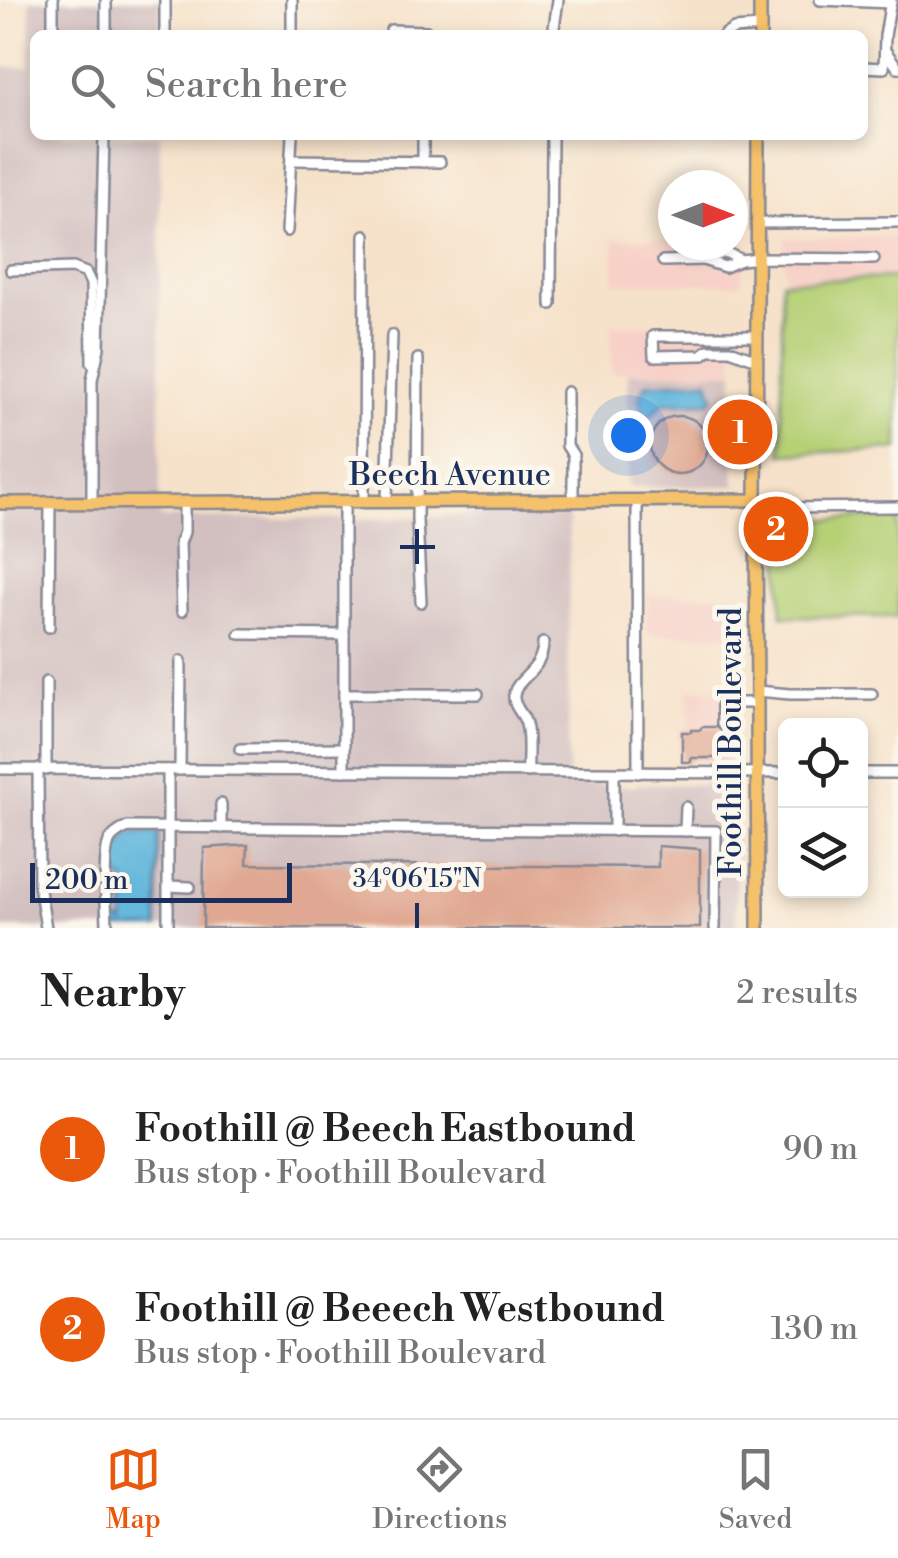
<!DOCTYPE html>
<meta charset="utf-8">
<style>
:root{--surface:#fff;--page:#f6f6f6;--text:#222;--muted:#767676;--line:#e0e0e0;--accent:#ea580c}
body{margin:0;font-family:"Libre Bodoni",serif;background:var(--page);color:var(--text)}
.controls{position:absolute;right:30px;bottom:30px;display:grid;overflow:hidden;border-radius:15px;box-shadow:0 5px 15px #0003}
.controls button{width:90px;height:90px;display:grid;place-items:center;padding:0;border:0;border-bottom:2px solid var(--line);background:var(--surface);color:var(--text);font:50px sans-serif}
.compass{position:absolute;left:658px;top:170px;width:90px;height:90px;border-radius:50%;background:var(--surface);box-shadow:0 5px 15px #0003;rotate:90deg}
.scale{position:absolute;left:30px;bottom:25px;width:262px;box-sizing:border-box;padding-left:10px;border:5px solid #1b2f5e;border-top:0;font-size:28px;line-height:35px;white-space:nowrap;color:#1b2f5e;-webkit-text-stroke:8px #fbf7ec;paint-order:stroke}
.you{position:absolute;left:628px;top:435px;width:35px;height:35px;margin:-25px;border:8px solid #fff;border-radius:50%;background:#1a73e8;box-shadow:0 0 0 15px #1a73e833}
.badge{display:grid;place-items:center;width:65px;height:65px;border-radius:50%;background:var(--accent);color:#fff;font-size:32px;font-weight:700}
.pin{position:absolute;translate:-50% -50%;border:5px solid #fff;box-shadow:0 2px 10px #0006}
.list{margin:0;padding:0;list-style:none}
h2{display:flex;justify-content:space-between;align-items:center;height:130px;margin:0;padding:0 40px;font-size:42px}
h2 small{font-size:32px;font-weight:400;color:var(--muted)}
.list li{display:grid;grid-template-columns:65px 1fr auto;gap:30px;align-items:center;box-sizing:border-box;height:180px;padding:0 40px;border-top:2px solid var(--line)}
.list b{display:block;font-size:38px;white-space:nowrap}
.list p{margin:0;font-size:32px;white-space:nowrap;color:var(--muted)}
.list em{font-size:32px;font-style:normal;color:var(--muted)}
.icon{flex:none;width:55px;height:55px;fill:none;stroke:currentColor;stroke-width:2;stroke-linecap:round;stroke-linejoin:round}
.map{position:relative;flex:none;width:898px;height:928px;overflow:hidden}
.search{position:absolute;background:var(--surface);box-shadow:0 5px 15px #0003;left:30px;right:30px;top:30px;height:110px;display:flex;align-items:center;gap:25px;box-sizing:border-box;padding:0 35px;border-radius:15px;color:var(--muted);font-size:38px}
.sheet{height:490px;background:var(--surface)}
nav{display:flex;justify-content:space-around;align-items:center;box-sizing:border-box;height:140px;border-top:2px solid var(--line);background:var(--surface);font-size:28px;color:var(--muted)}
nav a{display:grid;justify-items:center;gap:5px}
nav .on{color:var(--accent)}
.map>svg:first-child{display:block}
.built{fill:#f7d1c8}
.industrial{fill:#d2bfc0}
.green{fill:#b6d076;stroke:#68806a;stroke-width:2.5}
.water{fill:#5eb5db;stroke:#3c729c;stroke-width:2.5}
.building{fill:#e0a892}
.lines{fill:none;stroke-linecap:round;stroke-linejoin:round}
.minor-casing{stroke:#888894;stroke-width:14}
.major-casing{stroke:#888894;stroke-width:16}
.minor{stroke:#fff;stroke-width:9}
.major{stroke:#f5c16b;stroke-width:11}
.ticks{fill:none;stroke:#1b2f5e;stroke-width:4}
.labels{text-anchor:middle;stroke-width:10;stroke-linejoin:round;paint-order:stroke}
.street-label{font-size:32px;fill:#1b2f5e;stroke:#fbf7ec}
.ticks-label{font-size:25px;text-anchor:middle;fill:#1b2f5e;stroke:#fbf7ec;stroke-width:10;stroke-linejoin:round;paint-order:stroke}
</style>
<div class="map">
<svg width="898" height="928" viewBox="0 0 898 928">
<rect width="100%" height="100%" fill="#fbf7ec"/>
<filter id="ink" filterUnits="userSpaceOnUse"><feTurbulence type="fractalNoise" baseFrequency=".01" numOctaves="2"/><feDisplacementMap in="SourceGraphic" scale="20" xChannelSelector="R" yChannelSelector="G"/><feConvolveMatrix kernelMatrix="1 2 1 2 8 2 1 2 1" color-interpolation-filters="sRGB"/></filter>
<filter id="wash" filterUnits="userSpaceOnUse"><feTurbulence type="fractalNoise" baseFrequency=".0048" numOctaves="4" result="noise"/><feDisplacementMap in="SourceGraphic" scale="40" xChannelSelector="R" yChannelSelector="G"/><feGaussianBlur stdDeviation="2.25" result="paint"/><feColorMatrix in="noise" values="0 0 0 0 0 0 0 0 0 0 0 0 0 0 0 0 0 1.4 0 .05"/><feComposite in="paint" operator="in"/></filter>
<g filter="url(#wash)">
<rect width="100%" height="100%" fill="#f6e2ca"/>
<g class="built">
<path d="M 614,135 L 741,135 L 741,147 L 614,148 Z"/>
<path d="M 898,237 L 898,278 L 784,280 L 785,238 Z"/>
<path d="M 614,239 L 673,239 L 673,245 L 733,245 L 733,240 L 743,240 L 742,284 L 614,283 Z"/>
<path d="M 734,324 L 734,372 L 612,373 L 611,325 Z"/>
<path d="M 648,595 L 738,595 L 737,635 L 647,634 Z"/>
<path d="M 689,689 L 734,689 L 734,751 L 727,760 L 722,762 L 679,763 L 680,729 L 689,728 Z"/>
</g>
<g class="industrial">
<path d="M 30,0 L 160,0 L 160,35 L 35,35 L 35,135 L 160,135 L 160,518 L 383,519 L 569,511 L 568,783 L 633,787 L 641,784 L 719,785 L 736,803 L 736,928 L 0,928 L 0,67 L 30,67 Z"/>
<path d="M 734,372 L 735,486 L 628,487 L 628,373 Z"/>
</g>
<g class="green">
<path d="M 898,278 L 898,449 L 782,454 L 782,281 Z"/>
<path d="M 898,516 L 898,617 L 782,616 L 779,522 Z"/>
</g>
<g class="water">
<path d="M 708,380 L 714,396 L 710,402 L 663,403 L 646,420 L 639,398 L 646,384 Z"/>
<path d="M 129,833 L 159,833 L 158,928 L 113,928 L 113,920 L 124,923 L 124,879 L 114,878 L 115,851 Z"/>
</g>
<g id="blocks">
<g class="building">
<circle cx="679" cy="445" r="29"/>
<path d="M 702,727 L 721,727 L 722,758 L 691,758 L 691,762 L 682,762 L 682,732 L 691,732 L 691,730 L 700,730 Z"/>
<path d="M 248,845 L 247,864 L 658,867 L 658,846 L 700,849 L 700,928 L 203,928 L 204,848 Z"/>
</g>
</g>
</g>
<g filter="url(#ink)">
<use href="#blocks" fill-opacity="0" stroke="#888894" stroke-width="2.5"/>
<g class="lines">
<g class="minor-casing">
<g id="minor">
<path d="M 820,0 L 891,3"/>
<path d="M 53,35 L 53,0"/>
<path d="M 106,35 L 106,0"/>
<path d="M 165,35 L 165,0"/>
<path d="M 292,35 L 292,0"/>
<path d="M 391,35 L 391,30 L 426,31 L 426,35"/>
<path d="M 553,35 L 558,0"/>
<path d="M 724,35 L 734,29 L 760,27"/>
<path d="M 886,52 L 898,68"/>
<path d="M 863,67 L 884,68 L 885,36 L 891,0"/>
<path d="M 423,135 L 423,162"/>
<path d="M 292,160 L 440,162"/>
<path d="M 758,223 L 898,222"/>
<path d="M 287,231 L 292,135"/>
<path d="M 703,260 L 725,267 L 741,260 L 758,258 L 874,259"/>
<path d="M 663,261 L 703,260 L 725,252 L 741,260"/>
<path d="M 11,270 L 73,268 L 86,273 L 91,284 L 92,363"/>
<path d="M 551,304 L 552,135"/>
<path d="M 418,359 L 417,520 L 421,602"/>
<path d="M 757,360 L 730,350 L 708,350 L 702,355 L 654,356 L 653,336 L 757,336"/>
<path d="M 567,392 L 567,446 L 573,455 L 573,501"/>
<path d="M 756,500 L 780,508 L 898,507"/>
<path d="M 387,501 L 392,335"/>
<path d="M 637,501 L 638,773"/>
<path d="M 92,502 L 92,380 L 99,348 L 104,135"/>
<path d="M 344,502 L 344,771"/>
<path d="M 364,502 L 365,235"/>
<path d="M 182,611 L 180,543 L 184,532 L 184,502"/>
<path d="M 49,627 L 50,502"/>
<path d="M 240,634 L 344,635"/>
<path d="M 757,691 L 790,694 L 872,694"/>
<path d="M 344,694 L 478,694"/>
<path d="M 722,724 L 722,703 L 757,703"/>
<path d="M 240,749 L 344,748"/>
<path d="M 0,769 L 786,773"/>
<path d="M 38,769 L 39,884 L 46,928"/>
<path d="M 46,770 L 46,682"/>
<path d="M 168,770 L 168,928"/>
<path d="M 180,770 L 181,661"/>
<path d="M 528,772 C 527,757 530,739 526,724 C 524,714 513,707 514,696 C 514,679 543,672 543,643"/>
<path d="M 614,773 L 614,831"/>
<path d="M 860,773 L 898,773"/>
<path d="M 221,828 L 221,804"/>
<path d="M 685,831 L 686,807"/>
<path d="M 168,886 L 190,887"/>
<path d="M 107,928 C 107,908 102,859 109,842 C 112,835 121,830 128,827 L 716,831 L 715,928"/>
</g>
</g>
<g class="major-casing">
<g id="major">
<path d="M 760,35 L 760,0"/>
<path d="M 0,503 L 756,500"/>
<path d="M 758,928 L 756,500 L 758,135"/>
</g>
</g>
<use href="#minor" class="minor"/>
<use href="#major" class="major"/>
</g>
</g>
<path class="ticks" d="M 417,529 L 417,564M 400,547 L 435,547M 417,903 L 417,928"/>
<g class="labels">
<g class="street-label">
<text x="450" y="485">Beech Avenue</text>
<text transform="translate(730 742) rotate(-90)" y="11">Foothill Boulevard</text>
</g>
</g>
<g class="ticks-label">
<text x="417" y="887">34°06'15"N</text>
</g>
</svg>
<div class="controls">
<button><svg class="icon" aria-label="locate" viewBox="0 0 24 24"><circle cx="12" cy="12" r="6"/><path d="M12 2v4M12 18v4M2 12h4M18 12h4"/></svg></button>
<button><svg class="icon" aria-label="layers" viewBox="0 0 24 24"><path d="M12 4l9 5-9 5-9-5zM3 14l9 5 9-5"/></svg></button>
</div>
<svg class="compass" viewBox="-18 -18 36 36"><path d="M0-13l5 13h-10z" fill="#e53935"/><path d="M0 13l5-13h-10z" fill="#767676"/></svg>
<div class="scale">200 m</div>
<div class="you"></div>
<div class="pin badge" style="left:740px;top:432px">1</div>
<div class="pin badge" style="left:776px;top:529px">2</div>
<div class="search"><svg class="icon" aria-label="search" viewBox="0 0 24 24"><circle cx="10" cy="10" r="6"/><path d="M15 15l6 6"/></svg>Search here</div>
</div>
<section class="sheet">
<h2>Nearby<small>2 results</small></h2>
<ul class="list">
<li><span class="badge">1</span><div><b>Foothill @ Beech Eastbound</b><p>Bus stop · Foothill Boulevard</p></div><em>90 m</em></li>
<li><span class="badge">2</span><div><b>Foothill @ Beeech Westbound</b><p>Bus stop · Foothill Boulevard</p></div><em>130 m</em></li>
</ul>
</section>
<nav>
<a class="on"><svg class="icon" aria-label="map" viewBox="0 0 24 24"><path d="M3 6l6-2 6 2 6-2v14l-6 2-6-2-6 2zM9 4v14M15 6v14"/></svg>Map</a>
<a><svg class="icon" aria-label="directions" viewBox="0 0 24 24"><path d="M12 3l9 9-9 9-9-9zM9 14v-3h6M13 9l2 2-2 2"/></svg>Directions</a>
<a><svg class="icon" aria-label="saved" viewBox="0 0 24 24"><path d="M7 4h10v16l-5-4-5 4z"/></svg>Saved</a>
</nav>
